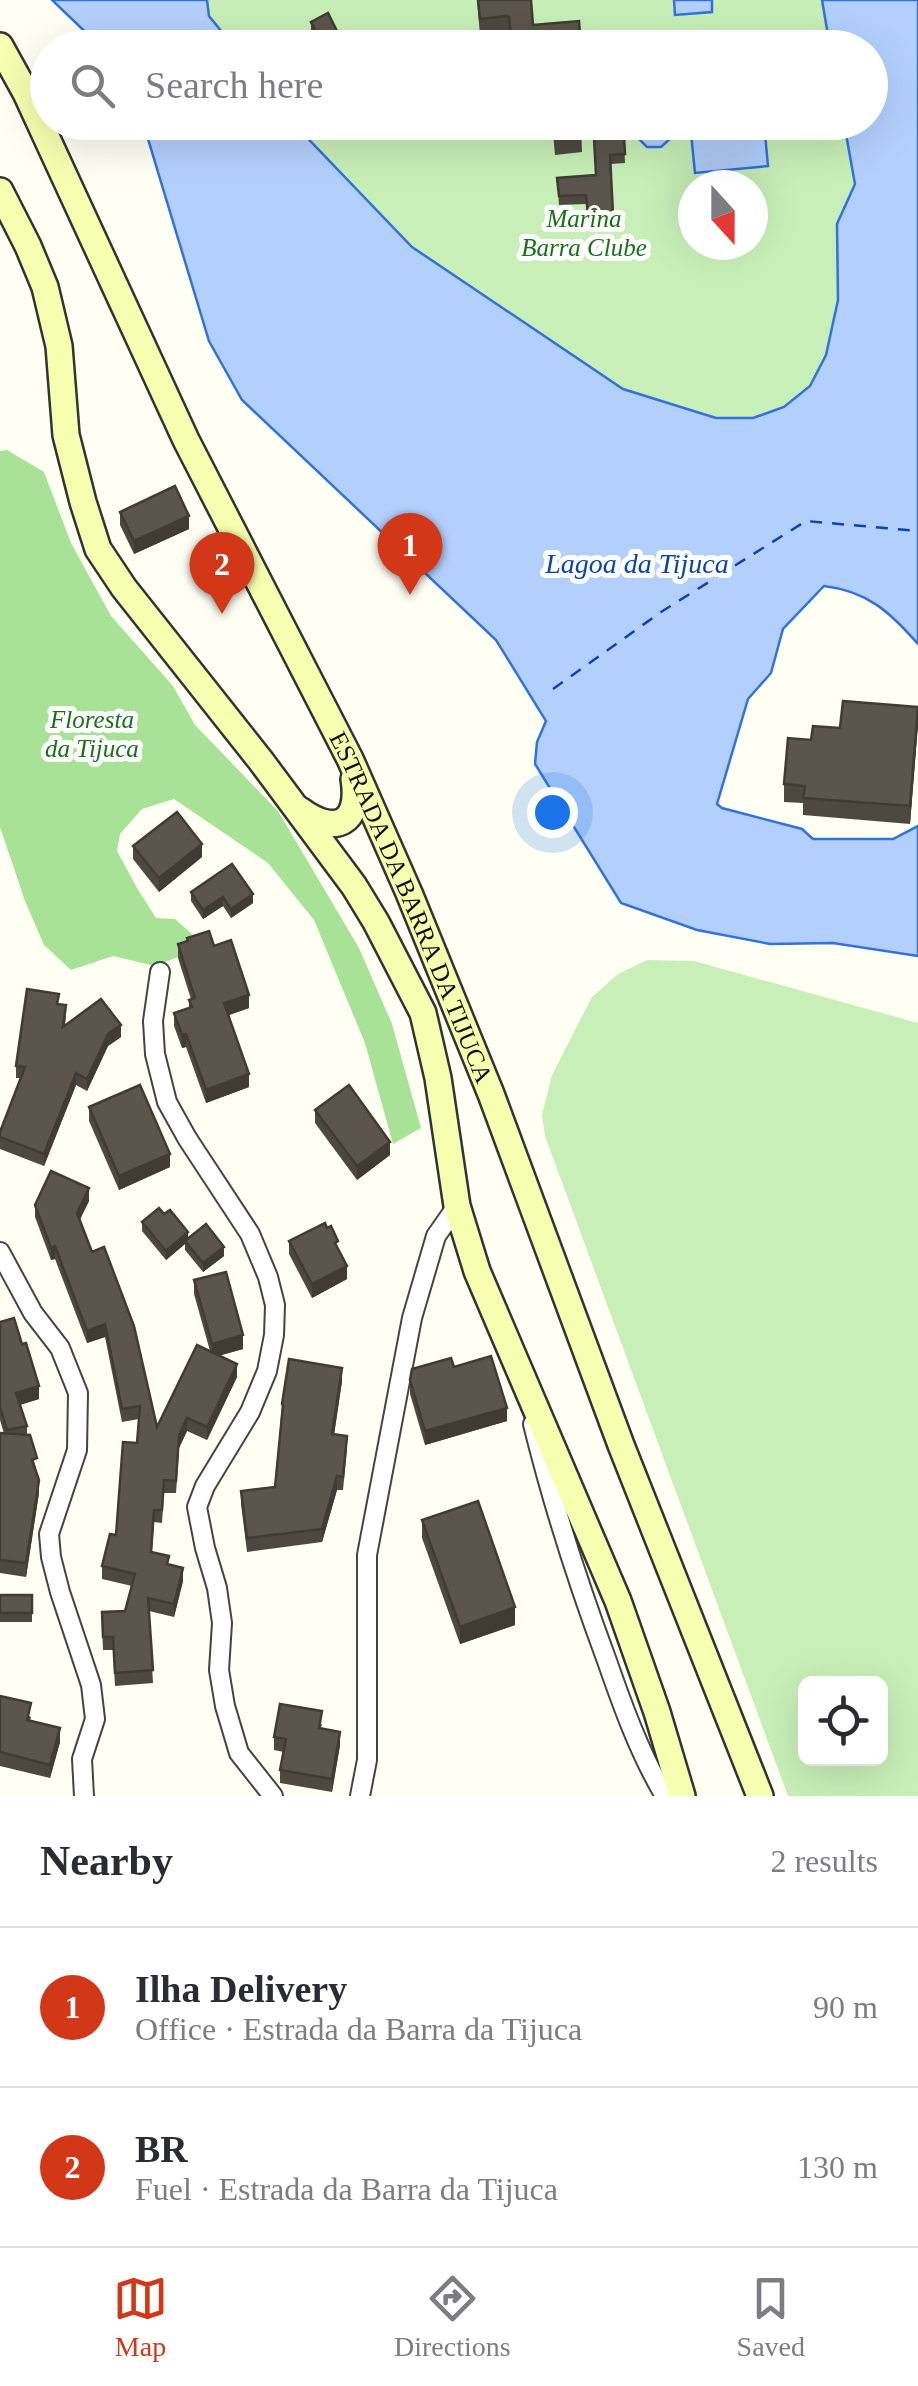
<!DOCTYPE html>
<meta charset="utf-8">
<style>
:root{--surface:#fff;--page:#f2f2f3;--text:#2b2b33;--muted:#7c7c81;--line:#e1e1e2;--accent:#d23817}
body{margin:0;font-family:Georgia,serif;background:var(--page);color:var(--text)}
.controls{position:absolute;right:30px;bottom:30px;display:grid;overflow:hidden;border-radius:15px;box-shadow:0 10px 40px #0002}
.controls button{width:90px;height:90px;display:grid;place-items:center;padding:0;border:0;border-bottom:2px solid var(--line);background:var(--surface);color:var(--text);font:50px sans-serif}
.compass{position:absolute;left:678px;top:170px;width:90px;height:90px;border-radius:50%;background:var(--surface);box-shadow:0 10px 40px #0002;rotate:159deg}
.you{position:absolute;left:552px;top:812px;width:35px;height:35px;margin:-25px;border:8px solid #fff;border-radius:50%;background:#1a73e8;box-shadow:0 0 0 15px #1a73e833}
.badge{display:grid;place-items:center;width:65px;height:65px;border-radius:50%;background:var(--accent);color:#fff;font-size:32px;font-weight:700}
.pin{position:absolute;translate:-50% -82px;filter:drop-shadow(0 2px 5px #0008)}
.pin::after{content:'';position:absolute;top:52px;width:35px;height:30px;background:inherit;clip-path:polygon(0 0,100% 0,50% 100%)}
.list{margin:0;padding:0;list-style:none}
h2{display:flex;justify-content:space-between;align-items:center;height:130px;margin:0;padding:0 40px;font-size:42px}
h2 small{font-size:32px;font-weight:400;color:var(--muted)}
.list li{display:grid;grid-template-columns:65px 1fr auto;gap:30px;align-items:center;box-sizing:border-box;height:160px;padding:0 40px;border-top:2px solid var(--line)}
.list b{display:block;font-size:38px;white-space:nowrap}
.list p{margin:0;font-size:32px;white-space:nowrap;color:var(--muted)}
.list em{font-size:32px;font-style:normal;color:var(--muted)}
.icon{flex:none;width:55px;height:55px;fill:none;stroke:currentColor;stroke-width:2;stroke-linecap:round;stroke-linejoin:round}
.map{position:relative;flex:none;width:918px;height:1796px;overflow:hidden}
.search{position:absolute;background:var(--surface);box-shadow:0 10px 40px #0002;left:30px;right:30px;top:30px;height:110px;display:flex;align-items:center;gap:25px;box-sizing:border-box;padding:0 35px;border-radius:55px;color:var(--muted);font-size:38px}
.sheet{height:450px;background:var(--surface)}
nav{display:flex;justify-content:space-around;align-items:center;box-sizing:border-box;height:140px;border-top:2px solid var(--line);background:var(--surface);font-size:28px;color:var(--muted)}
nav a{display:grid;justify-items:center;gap:5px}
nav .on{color:var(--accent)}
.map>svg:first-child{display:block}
.green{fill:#c8efb8;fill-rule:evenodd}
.forest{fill:#a7e296}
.water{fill:#b3d0fd;stroke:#3172dc;stroke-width:2.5}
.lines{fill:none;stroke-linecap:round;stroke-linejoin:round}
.ferry{stroke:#0a43b3;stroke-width:2.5;stroke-dasharray:12 10;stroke-linecap:butt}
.street-casing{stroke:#444;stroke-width:22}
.secondary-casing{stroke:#333;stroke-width:30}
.street{stroke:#fff;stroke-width:18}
.secondary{stroke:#f6ffaf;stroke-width:25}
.wall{fill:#4e4940}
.shaded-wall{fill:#403c34}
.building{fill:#5b554b;stroke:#403c34;stroke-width:2.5}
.labels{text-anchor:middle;stroke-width:10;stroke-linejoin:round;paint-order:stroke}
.park-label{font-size:25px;font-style:italic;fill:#187119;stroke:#fff}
.street-label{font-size:25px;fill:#111;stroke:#fff}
.water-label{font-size:28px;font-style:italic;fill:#0a43b3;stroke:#fff}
</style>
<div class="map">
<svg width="918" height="1796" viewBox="0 0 918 1796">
<rect width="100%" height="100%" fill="#fffff4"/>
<g class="green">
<path d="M 207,0 L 822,0 L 830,47 L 234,47 L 209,16 Z"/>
<path d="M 293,123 L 844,123 L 855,185 L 837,224 L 838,300 L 826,355 L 810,386 L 784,407 L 753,418 L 716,418 L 623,389 L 411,247 ZM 693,185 L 753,185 L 753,245 L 693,245 Z"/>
<path d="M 647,960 L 694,961 L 918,1023 L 918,1796 L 788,1796 L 545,1136 L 542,1115 L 552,1075 L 592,997 L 618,974 ZM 806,1684 L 880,1684 L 880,1758 L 806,1758 Z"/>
</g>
<path class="forest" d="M 7,450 L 44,472 L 71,543 L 111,616 L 173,686 L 195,725 L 278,811 L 359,948 L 392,1024 L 421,1128 L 393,1144 L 365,1043 L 314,920 L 268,863 L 174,799 L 142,809 L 120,834 L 117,851 L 137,888 L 156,918 L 175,919 L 192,934 L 186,954 L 155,966 L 113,956 L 71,970 L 44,945 L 25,901 L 0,827 L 0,451 Z"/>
<g class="water">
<path d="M 52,0 L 207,0 L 209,16 L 234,47 L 101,47 Z"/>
<path d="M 674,0 L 712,0 L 712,12 L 675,15 Z"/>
<path d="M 822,0 L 918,0 L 918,644 C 890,612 867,591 824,586 L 783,629 L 771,673 L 748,699 L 717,804 L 722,808 L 802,829 L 813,839 L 893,839 L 918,826 L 918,956 L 833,943 L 770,944 L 697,930 L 621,903 L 535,764 L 537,742 L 546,721 L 496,640 L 242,400 L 209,341 L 148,139 L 141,123 L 293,123 L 412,247 L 623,389 L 716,418 L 753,418 L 784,407 L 810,386 L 826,355 L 838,300 L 837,224 L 855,184 L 844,123 L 870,122 L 870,48 L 830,47 Z"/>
<path d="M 637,123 L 671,123 L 671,138 L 661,147 L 647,147 L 637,137 Z"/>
<path d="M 690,123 L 764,123 L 768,166 L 695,173 Z"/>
</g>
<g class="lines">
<path class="ferry" d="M 553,689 L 661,612 L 806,521 L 918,531"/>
<g class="street-casing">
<g id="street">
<path d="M 160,972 L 153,1021 L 155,1054 L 167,1102 L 187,1138 L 250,1234 L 268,1277 L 275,1305 L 274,1335 L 267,1371 L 250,1412 L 205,1486 L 197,1507 L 205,1548 L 217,1588 L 222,1623 L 219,1670 L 225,1706 L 239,1753 L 273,1796"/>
<path d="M 0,1252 L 33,1313 L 60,1348 L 78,1393 L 77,1450 L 49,1534 L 51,1557 L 60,1592 L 91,1685 L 95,1719 L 82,1759 L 84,1796"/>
<path d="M 533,1424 C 553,1505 578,1583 607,1661 C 623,1707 640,1754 665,1796"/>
<path d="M 360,1796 L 367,1760 L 367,1555 L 412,1318 L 436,1236 L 457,1206"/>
</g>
</g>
<g class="secondary-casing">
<g id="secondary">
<path id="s1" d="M 0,46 L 26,93 L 186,440 L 350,759 L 409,893 L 491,1094 L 621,1445 L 760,1796"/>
<path d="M 0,191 L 28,246 L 45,287 L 59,346 L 66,435 L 83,502 L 98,549 L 124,588 L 261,761 L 354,886 L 376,922 L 423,1013 L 438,1078 L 457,1206 L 477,1271 L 618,1601 L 657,1712 L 682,1796"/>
<path d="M 300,810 C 335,836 361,824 354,779"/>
</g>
</g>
<use href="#street" class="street"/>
<use href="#secondary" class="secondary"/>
</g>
<g class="wall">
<path d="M 477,0 L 531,0 L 533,25 L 581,48 L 511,48 L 509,32 L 506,31 L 480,35 Z"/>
<path d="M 311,22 L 343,48 L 319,48 L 311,31 Z"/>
<path d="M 552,122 L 581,122 L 582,152 L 555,155 Z"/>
<path d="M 624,136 L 625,163 L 610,164 L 613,223 L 588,224 L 586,204 L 559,205 L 557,178 L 595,175 Z"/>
<path d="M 120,512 L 189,529 L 134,554 L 120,525 Z"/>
<path d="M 918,724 L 910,824 L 803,815 L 803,803 L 784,802 L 784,784 L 811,740 L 840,728 Z"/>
<path d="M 133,846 L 202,857 L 159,892 L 133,859 Z"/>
<path d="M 191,892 L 253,903 L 231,918 L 223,906 L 203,919 L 191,901 Z"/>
<path d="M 187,938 L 214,946 L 249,1008 L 228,1015 L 249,1087 L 206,1103 L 186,1047 L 182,1048 L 174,1026 L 174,1013 L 189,1008 L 189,1000 L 191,999 L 178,958 L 178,944 L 187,941 Z"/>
<path d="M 59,1004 L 66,1017 L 65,1025 L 121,1037 L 108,1046 L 87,1091 L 76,1085 L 44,1166 L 0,1149 L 0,1132 L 21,1078 L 16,1078 L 16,1066 Z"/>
<path d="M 89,1107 L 170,1167 L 119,1190 L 89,1121 Z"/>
<path d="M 315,1110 L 390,1155 L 357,1180 L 315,1123 Z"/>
<path d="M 89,1201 L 79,1220 L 157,1427 L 210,1351 L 194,1294 L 194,1280 L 243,1349 L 219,1355 L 237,1377 L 207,1440 L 187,1431 L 179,1448 L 176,1493 L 164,1493 L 162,1523 L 154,1522 L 152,1552 L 169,1565 L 183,1581 L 174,1617 L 149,1611 L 153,1683 L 115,1686 L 113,1650 L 103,1650 L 102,1625 L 102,1612 L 125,1611 L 132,1586 L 102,1579 L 102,1566 L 116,1535 L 137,1443 L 139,1419 L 122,1422 L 105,1337 L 87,1343 L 55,1259 L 51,1260 L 35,1217 L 35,1205 Z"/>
<path d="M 142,1222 L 188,1238 L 224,1256 L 203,1272 L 185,1250 L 185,1244 L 166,1260 L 142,1231 Z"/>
<path d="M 289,1241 L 338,1249 L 347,1279 L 312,1298 L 289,1254 Z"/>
<path d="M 0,1322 L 39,1399 L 20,1405 L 27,1426 L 27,1435 L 37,1472 L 39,1493 L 26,1577 L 0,1573 L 0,1433 L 4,1434 L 0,1420 Z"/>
<path d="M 454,1367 L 507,1421 L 425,1445 L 410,1394 L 410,1380 Z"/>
<path d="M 342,1381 L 334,1435 L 347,1449 L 343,1490 L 337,1490 L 322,1542 L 247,1552 L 241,1504 L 241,1491 L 275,1487 L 282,1404 Z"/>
<path d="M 422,1520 L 515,1625 L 460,1644 L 422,1538 Z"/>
<rect x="0" y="1595" width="32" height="27"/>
<path d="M 0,1696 L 31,1717 L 30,1721 L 60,1742 L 50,1778 L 0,1766 Z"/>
<path d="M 322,1724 L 321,1728 L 340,1745 L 332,1792 L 280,1783 L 280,1770 L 284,1752 L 274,1750 L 274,1737 Z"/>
</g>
<g class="shaded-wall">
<path d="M 189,516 L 189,529 L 134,554 L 134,541 Z"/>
<path d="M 918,707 L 918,724 L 910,824 L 910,806 Z"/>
<path d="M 202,844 L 202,857 L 159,892 L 159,878 Z"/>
<path d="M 253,894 L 253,903 L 231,918 L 231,909 Z"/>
<path d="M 223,897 L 223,906 L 203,919 L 203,910 Z"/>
<path d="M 249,995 L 249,1008 L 224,1017 L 224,1003 Z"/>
<path d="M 121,1025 L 121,1037 L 108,1046 L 87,1091 L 87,1079 L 108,1034 Z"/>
<path d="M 186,1034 L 186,1047 L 182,1048 L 182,1035 Z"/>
<path d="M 76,1073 L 76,1085 L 44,1166 L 44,1154 Z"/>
<path d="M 249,1074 L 249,1087 L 206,1103 L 206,1090 Z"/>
<path d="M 390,1142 L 390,1155 L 357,1180 L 357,1166 Z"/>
<path d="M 170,1154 L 170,1167 L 119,1190 L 119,1176 Z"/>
<path d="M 89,1188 L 89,1201 L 77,1226 L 77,1213 Z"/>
<path d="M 188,1232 L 188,1241 L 185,1241 L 185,1244 L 166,1260 L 166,1251 Z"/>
<path d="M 55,1246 L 55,1259 L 51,1260 L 51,1248 Z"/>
<path d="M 224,1247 L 224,1256 L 203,1272 L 203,1263 Z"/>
<path d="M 347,1266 L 347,1279 L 312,1298 L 312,1284 Z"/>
<path d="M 105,1324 L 105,1337 L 87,1343 L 87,1331 Z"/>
<path d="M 243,1335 L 243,1349 L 212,1358 L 212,1344 Z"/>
<path d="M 237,1364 L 237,1377 L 207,1440 L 207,1427 Z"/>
<path d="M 342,1368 L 342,1381 L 332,1448 L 332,1434 Z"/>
<path d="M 39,1386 L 39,1399 L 16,1406 L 16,1393 Z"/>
<path d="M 507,1408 L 507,1421 L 425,1445 L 425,1431 Z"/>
<path d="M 187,1418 L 187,1431 L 179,1448 L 176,1493 L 179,1435 Z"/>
<path d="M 337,1476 L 337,1490 L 322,1542 L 322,1529 Z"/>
<path d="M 39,1480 L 39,1493 L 26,1577 L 26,1563 Z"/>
<path d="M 183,1568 L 183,1581 L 174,1617 L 174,1604 Z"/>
<path d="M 515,1607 L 515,1625 L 460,1644 L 460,1627 Z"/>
<path d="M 60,1728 L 60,1742 L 50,1778 L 50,1765 Z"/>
<path d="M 340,1732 L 340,1745 L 332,1792 L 332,1779 Z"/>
</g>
<g class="building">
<path d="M 478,0 L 531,0 L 533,25 L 579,21 L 581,48 L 512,46 L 509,17 L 506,16 L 480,19 Z"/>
<path d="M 328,13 L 343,43 L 333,48 L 324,48 L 311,22 Z"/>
<path d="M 554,122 L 581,122 L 582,137 L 555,139 Z"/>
<path d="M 624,136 L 625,154 L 610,155 L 613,214 L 588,215 L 586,195 L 559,196 L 557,178 L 596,175 L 594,138 Z"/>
<path d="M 175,486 L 189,516 L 134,541 L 120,512 Z"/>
<path d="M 843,701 L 918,707 L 910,806 L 803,798 L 805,786 L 784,784 L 788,738 L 811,740 L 813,726 L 840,728 Z"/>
<path d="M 177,812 L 202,844 L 159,878 L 133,846 Z"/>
<path d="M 232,864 L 253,894 L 231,909 L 223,897 L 203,910 L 191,892 Z"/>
<path d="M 209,931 L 214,946 L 231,940 L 249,995 L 224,1003 L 249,1074 L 206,1090 L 186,1034 L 182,1035 L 174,1013 L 192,1007 L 189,1000 L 195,998 L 178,944 L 188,941 L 187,938 Z"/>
<path d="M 27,989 L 59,994 L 57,1004 L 66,1005 L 63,1027 L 101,999 L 121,1025 L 108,1034 L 87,1079 L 76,1073 L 44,1154 L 0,1137 L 0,1132 L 25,1067 L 16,1066 Z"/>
<path d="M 140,1085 L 170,1154 L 119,1176 L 89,1107 Z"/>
<path d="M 349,1085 L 390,1142 L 357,1166 L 315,1110 Z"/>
<path d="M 51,1171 L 89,1188 L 77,1213 L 92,1252 L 104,1247 L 134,1326 L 157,1427 L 197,1345 L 237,1364 L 207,1427 L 187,1418 L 179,1435 L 176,1481 L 164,1480 L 162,1510 L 154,1510 L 151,1552 L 169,1556 L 167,1564 L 183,1568 L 174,1604 L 148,1598 L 153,1670 L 115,1673 L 113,1637 L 103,1637 L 102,1612 L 125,1611 L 135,1574 L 102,1566 L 110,1534 L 116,1535 L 123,1442 L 137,1443 L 140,1406 L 122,1409 L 105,1324 L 87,1331 L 55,1246 L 51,1248 L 35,1205 Z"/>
<path d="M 159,1208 L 164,1214 L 170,1210 L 188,1232 L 166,1251 L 142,1222 Z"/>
<path d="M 325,1223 L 327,1228 L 331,1226 L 338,1241 L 335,1243 L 347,1266 L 312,1284 L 289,1241 Z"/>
<path d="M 206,1224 L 224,1247 L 203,1263 L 185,1241 Z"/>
<path d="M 226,1272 L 243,1335 L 212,1344 L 194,1280 Z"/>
<path d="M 14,1318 L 22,1344 L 26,1343 L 39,1386 L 16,1393 L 27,1426 L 7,1430 L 0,1407 L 0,1322 Z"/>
<path d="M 491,1356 L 507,1408 L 425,1431 L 410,1380 L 412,1369 L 451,1358 L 454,1367 Z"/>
<path d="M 289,1359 L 342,1368 L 332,1434 L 347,1436 L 343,1477 L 337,1476 L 322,1529 L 247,1538 L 241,1491 L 275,1487 L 283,1405 L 282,1404 Z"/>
<path d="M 0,1433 L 30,1435 L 37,1458 L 32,1460 L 39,1480 L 26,1563 L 0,1560 Z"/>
<path d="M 478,1501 L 515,1607 L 460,1627 L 422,1520 Z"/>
<rect x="0" y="1595" width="32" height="18"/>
<path d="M 0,1696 L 31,1703 L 27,1720 L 60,1728 L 50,1765 L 0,1752 Z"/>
<path d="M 280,1704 L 322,1711 L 319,1728 L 340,1732 L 332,1779 L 280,1770 L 286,1739 L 274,1737 Z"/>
</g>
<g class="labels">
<g class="park-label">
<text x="584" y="227">Marina<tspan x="584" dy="29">Barra Clube</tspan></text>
<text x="92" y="728">Floresta<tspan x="92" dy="29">da Tijuca</tspan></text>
</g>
<g class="street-label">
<text dy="9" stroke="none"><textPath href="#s1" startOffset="955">ESTRADA DA BARRA DA TIJUCA</textPath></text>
</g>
<g class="water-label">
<text x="637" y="573">Lagoa da Tijuca</text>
</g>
</g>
</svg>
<div class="controls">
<button><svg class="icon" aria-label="locate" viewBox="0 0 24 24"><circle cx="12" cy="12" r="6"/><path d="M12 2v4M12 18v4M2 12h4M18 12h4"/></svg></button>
</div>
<svg class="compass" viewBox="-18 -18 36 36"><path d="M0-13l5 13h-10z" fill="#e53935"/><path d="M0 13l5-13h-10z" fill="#7c7c81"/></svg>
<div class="you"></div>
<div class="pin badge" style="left:410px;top:595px">1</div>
<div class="pin badge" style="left:222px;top:614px">2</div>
<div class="search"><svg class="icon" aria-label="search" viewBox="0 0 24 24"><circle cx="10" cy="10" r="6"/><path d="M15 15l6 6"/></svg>Search here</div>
</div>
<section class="sheet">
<h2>Nearby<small>2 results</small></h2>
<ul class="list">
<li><span class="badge">1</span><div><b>Ilha Delivery</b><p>Office · Estrada da Barra da Tijuca</p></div><em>90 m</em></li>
<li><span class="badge">2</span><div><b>BR</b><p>Fuel · Estrada da Barra da Tijuca</p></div><em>130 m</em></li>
</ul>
</section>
<nav>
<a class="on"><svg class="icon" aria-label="map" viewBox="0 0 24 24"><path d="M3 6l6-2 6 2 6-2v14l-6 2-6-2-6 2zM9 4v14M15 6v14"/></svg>Map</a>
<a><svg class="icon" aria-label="directions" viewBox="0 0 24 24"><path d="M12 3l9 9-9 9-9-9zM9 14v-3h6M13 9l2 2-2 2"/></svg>Directions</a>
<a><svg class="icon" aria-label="saved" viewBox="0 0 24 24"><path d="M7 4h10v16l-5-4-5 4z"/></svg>Saved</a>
</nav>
